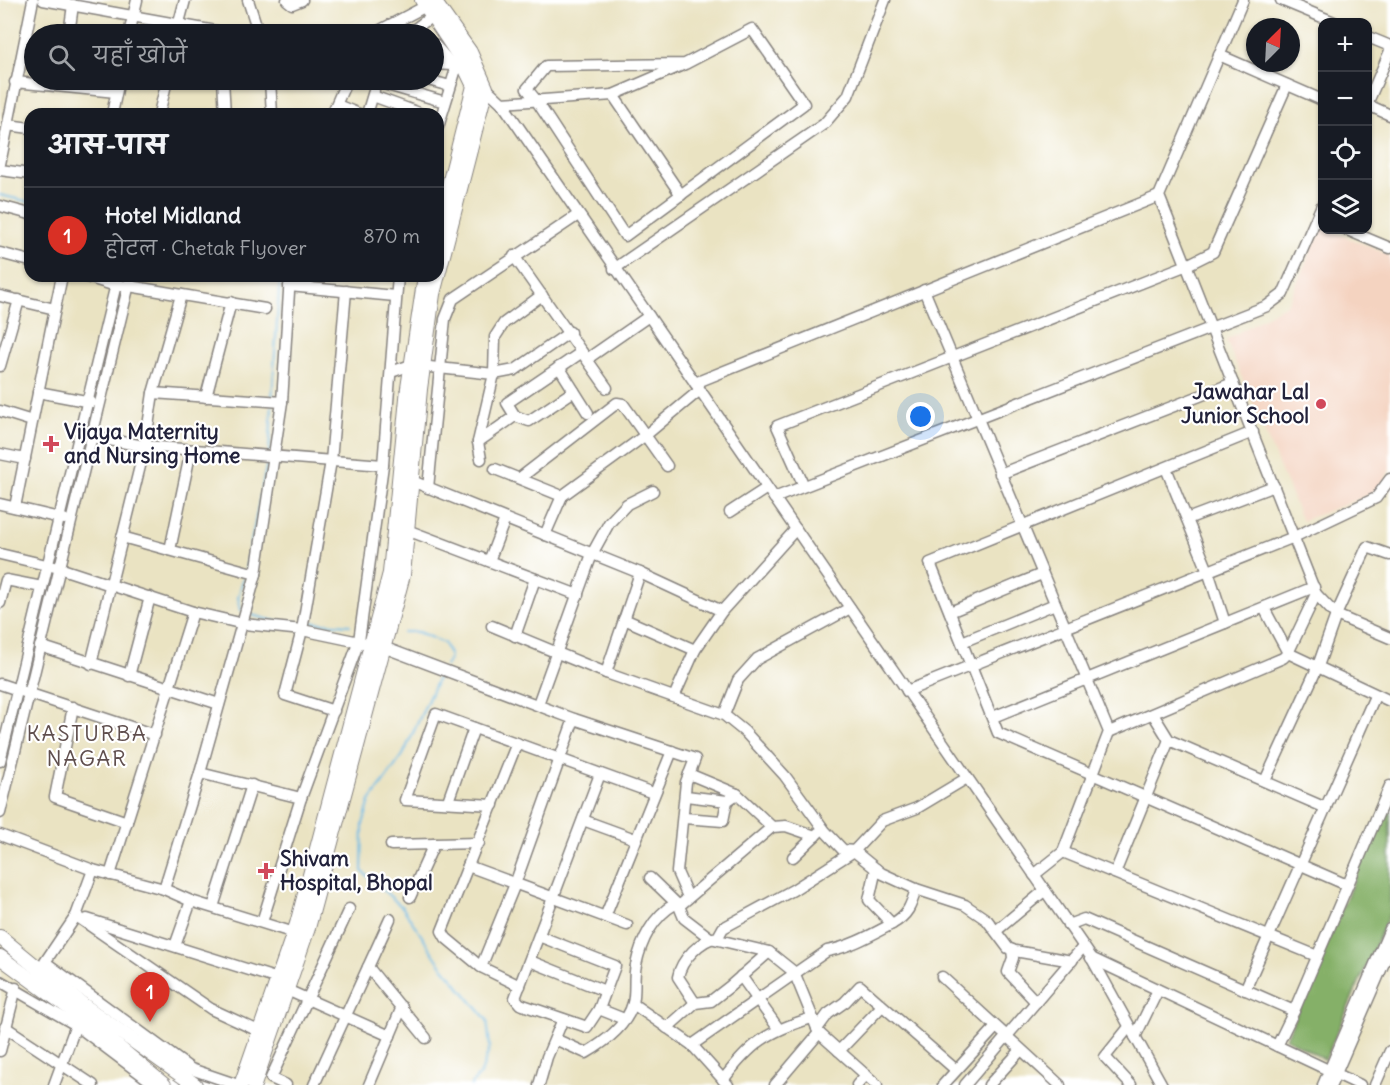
<!DOCTYPE html>
<html lang="hi">
<meta charset="utf-8">
<style>
:root{--surface:#171b24;--page:#20242c;--text:#f1f3f6;--muted:#9ea1a6;--line:#363941;--accent:#d93025}
body{margin:0;font-family:Delius,"Playpen Sans Deva",sans-serif;background:var(--page);color:var(--text)}
.controls{position:absolute;right:18px;top:18px;display:grid;overflow:hidden;border-radius:12px;box-shadow:0 2px 4px #0004}
.controls button{width:54px;height:54px;display:grid;place-items:center;padding:0;border:0;border-bottom:2px solid var(--line);background:var(--surface);color:var(--text);font:30px sans-serif}
.compass{position:absolute;left:1246px;top:18px;width:54px;height:54px;border-radius:50%;background:var(--surface);box-shadow:0 2px 4px #0004;rotate:24deg}
.you{position:absolute;left:921px;top:417px;width:21px;height:21px;margin:-15px;border:4px solid #fff;border-radius:50%;background:#1a73e8;box-shadow:0 0 0 9px #1a73e833}
.badge{display:grid;place-items:center;width:39px;height:39px;border-radius:50%;background:var(--accent);color:#fff;font-size:20px;font-weight:700}
.pin{position:absolute;translate:-50% -50px;filter:drop-shadow(0 2px 3px #0008)}
.pin::after{content:'';position:absolute;top:32px;width:21px;height:18px;background:inherit;clip-path:polygon(0 0,100% 0,50% 100%)}
.list{margin:0;padding:0;list-style:none}
h2{display:flex;justify-content:space-between;align-items:center;height:78px;margin:0;padding:0 24px;font-size:26px}
h2 small{font-size:20px;font-weight:400;color:var(--muted)}
.list li{display:grid;grid-template-columns:39px 1fr auto;gap:18px;align-items:center;box-sizing:border-box;height:96px;padding:0 24px;border-top:2px solid var(--line)}
.list b{display:block;font-size:22px;white-space:nowrap}
.list p{margin:0;font-size:20px;white-space:nowrap;color:var(--muted)}
.list em{font-size:20px;font-style:normal;color:var(--muted)}
.icon{flex:none;width:33px;height:33px;fill:none;stroke:currentColor;stroke-width:2;stroke-linecap:round;stroke-linejoin:round}
.map{position:relative;flex:none;width:1390px;height:1085px;overflow:hidden}
.search{position:absolute;background:var(--surface);box-shadow:0 2px 4px #0004;left:24px;top:24px;width:420px;height:66px;display:flex;align-items:center;gap:15px;box-sizing:border-box;padding:0 21px;border-radius:33px;color:var(--muted);font-size:22px}
.panel{position:absolute;background:var(--surface);box-shadow:0 2px 4px #0004;left:24px;top:108px;width:420px;height:174px;border-radius:18px}
.map>svg:first-child{display:block}
.built{fill:#f4d3c0}
.forest{fill:#85b067;stroke:#546951;stroke-width:1.5}
.lines{fill:none;stroke-linecap:round;stroke-linejoin:round}
.stream{stroke:#6ebbe7;stroke-width:2}
.minor-casing{stroke:#86827e;stroke-width:13}
.major-casing{stroke:#86827e;stroke-width:16}
.minor{stroke:#fff;stroke-width:10}
.major{stroke:#fff;stroke-width:14}
.poi-dot{fill:#d1495b;stroke:#fff;stroke-width:2}
.labels{text-anchor:middle;stroke-width:4.5;stroke-linejoin:round;paint-order:stroke}
.poi-label{font-size:21px;font-weight:bold;fill:#22223b;stroke:#fff;text-anchor:start}
.neighbourhood-label{font-size:22px;letter-spacing:1.5px;fill:#5f4e4d;stroke:#fff}
</style>
<div class="map">
<svg width="1390" height="1085" viewBox="0 0 1390 1085">
<rect width="100%" height="100%" fill="#fff"/>
<filter id="ink" filterUnits="userSpaceOnUse"><feTurbulence type="fractalNoise" baseFrequency=".0167" numOctaves="2"/><feDisplacementMap in="SourceGraphic" scale="12" xChannelSelector="R" yChannelSelector="G"/><feConvolveMatrix kernelMatrix="1 2 1 2 8 2 1 2 1" color-interpolation-filters="sRGB"/></filter>
<filter id="wash" filterUnits="userSpaceOnUse"><feTurbulence type="fractalNoise" baseFrequency=".008" numOctaves="4" result="noise"/><feDisplacementMap in="SourceGraphic" scale="24" xChannelSelector="R" yChannelSelector="G"/><feGaussianBlur stdDeviation="1.35" result="paint"/><feColorMatrix in="noise" values="0 0 0 0 0 0 0 0 0 0 0 0 0 0 0 0 0 1.4 0 .05"/><feComposite in="paint" operator="in"/></filter>
<g filter="url(#wash)">
<rect width="100%" height="100%" fill="#eae3c2"/>
<path class="built" d="M 1322,227 L 1390,255 L 1390,469 L 1384,482 L 1374,493 L 1302,521 L 1226,340 L 1288,303 Z"/>
<path class="forest" d="M 1390,796 L 1390,912 L 1325,1060 L 1286,1038 Z"/>
<g class="lines">
<g class="stream">
<path d="M 0,195 L 30,202"/>
<path d="M 272,399 L 280,276"/>
<path d="M 269,453 L 272,405"/>
<path d="M 246,568 L 268,458"/>
<path d="M 241,611 L 238,597 L 245,573"/>
<path d="M 248,614 L 278,622 L 298,622"/>
<path d="M 307,622 L 350,625"/>
<path d="M 403,632 L 418,632 L 444,643 L 450,657 L 445,666"/>
<path d="M 440,673 L 403,755 L 370,801 L 363,824 L 362,871 L 403,908 L 439,962 L 487,1020 L 490,1047 L 481,1073 L 471,1085"/>
</g>
</g>
</g>
<g filter="url(#ink)">
<g class="lines">
<g class="minor-casing">
<g id="minor">
<path d="M 43,0 L 232,34"/>
<path d="M 248,0 L 259,34"/>
<path d="M 287,0 L 292,4 L 302,0"/>
<path d="M 1243,0 L 1159,196 L 1316,594 L 1336,615 L 1390,638"/>
<path d="M 1281,0 L 1334,22"/>
<path d="M 69,34 L 73,5"/>
<path d="M 129,34 L 137,0"/>
<path d="M 176,34 L 185,0"/>
<path d="M 373,34 L 426,6"/>
<path d="M 408,34 L 439,11"/>
<path d="M 1368,37 L 1390,46"/>
<path d="M 434,44 L 456,69"/>
<path d="M 1219,55 L 1322,100"/>
<path d="M 434,64 L 452,65"/>
<path d="M 223,80 L 225,114"/>
<path d="M 270,80 L 272,114"/>
<path d="M 428,80 L 450,86"/>
<path d="M 15,82 L 116,92"/>
<path d="M 377,82 L 445,102"/>
<path d="M 480,87 L 486,88 L 502,103 L 1091,957 L 1162,1085"/>
<path d="M 613,95 L 681,195"/>
<path d="M 373,96 L 422,114"/>
<path d="M 1368,102 L 1390,51"/>
<path d="M 502,103 L 613,95 L 685,64 L 752,29 L 804,104 L 625,236 L 536,100 L 527,89 L 546,66 L 685,64"/>
<path d="M 337,105 L 359,114"/>
<path d="M 1368,105 L 1390,115"/>
<path d="M 112,114 L 119,80"/>
<path d="M 159,114 L 167,80"/>
<path d="M 332,114 L 347,80"/>
<path d="M 367,114 L 374,91"/>
<path d="M 8,125 L 30,128"/>
<path d="M 438,127 L 456,69 L 466,55"/>
<path d="M 0,164 L 33,0"/>
<path d="M 0,170 L 30,174"/>
<path d="M 0,206 L 30,214"/>
<path d="M 1347,230 L 1390,248"/>
<path d="M 0,253 L 30,261"/>
<path d="M 514,256 L 607,388"/>
<path d="M 614,269 L 824,124 L 848,96 L 885,0"/>
<path d="M 84,276 L 116,286 L 129,286 L 265,309"/>
<path d="M 289,286 L 395,296"/>
<path d="M 924,290 L 1109,732 L 1063,852 L 1034,875"/>
<path d="M 0,296 L 55,309 L 15,507"/>
<path d="M 55,309 L 62,276"/>
<path d="M 587,359 L 649,316"/>
<path d="M 0,366 L 19,300"/>
<path d="M 559,367 L 588,413"/>
<path d="M 391,372 L 411,365 L 494,374 L 515,370 L 570,332"/>
<path d="M 695,383 L 1159,196"/>
<path d="M 38,392 L 91,402"/>
<path d="M 153,393 L 282,402"/>
<path d="M 206,397 L 231,302"/>
<path d="M 0,411 L 32,421"/>
<path d="M 515,416 L 507,403 L 582,352"/>
<path d="M 1253,432 L 930,563 L 998,733 L 1347,885"/>
<path d="M 91,437 L 145,446 L 383,465"/>
<path d="M 478,442 L 515,416 L 529,421 L 574,391"/>
<path d="M 0,454 L 25,459"/>
<path d="M 481,459 L 478,442 L 494,374 L 495,337 L 504,323 L 542,295"/>
<path d="M 1166,468 L 1208,571 L 1225,623"/>
<path d="M 495,469 L 562,496"/>
<path d="M 1000,474 L 1233,383"/>
<path d="M 520,478 L 617,403 L 623,404 L 667,466"/>
<path d="M 412,481 L 640,573 L 722,611"/>
<path d="M 804,486 L 777,426 L 1187,265 L 1213,252 L 1287,85"/>
<path d="M 428,488 L 445,319 L 453,299 L 578,215"/>
<path d="M 774,498 L 1267,306 L 1283,294 L 1322,205"/>
<path d="M 0,504 L 64,519"/>
<path d="M 730,512 L 767,488"/>
<path d="M 1187,519 L 1274,486"/>
<path d="M 407,530 L 578,595"/>
<path d="M 545,535 L 562,496 L 647,434 L 700,390"/>
<path d="M 122,537 L 256,574"/>
<path d="M 170,550 L 191,450"/>
<path d="M 0,554 L 59,568 L 193,612 L 244,624 L 302,630 L 383,647 L 574,719 L 695,759 L 686,782 L 677,872 L 688,897"/>
<path d="M 489,561 L 505,519"/>
<path d="M 0,603 L 6,580 L 42,587"/>
<path d="M 1264,608 L 1288,653 L 1390,701"/>
<path d="M 950,612 L 1042,574"/>
<path d="M 624,619 L 695,650"/>
<path d="M 492,626 L 606,673 L 724,715 L 745,732 L 785,776 L 825,831 L 843,850 L 854,851 L 881,873 L 916,889 L 965,905 L 987,920 L 1008,948 L 1015,951 L 1072,961"/>
<path d="M 515,636 L 535,579"/>
<path d="M 962,642 L 1055,604"/>
<path d="M 40,646 L 219,704"/>
<path d="M 91,664 L 145,446 L 153,393 L 181,295"/>
<path d="M 606,673 L 640,573"/>
<path d="M 129,676 L 150,597"/>
<path d="M 0,684 L 155,735"/>
<path d="M 907,691 L 1294,537 L 1376,498 L 1390,479"/>
<path d="M 674,697 L 695,650 L 722,611 L 796,529"/>
<path d="M 538,704 L 592,554 L 609,523 L 627,504 L 653,491"/>
<path d="M 73,707 L 55,797 L 127,822"/>
<path d="M 334,711 L 285,695 L 302,630 L 331,461 L 346,291"/>
<path d="M 1153,714 L 1169,740 L 1326,808"/>
<path d="M 724,715 L 738,680 L 757,659 L 850,608"/>
<path d="M 993,717 L 1314,587"/>
<path d="M 1109,732 L 1283,658 L 1288,653 L 1316,594"/>
<path d="M 0,761 L 118,276"/>
<path d="M 200,773 L 301,798"/>
<path d="M 689,774 L 737,794 L 772,827"/>
<path d="M 1265,781 L 1318,666 L 1336,615 L 1367,547 L 1390,555"/>
<path d="M 686,796 L 727,801"/>
<path d="M 448,801 L 474,728"/>
<path d="M 493,805 L 405,800 L 436,714 L 653,793"/>
<path d="M 0,813 L 131,276"/>
<path d="M 684,818 L 723,821 L 727,801 L 737,794"/>
<path d="M 583,820 L 635,839"/>
<path d="M 0,835 L 93,870 L 164,889 L 191,901 L 301,935"/>
<path d="M 815,836 L 786,826 L 772,827 L 679,906 L 684,918 L 710,938 L 769,952 L 794,972 L 819,1033 L 877,1085"/>
<path d="M 391,845 L 479,843"/>
<path d="M 1063,852 L 1317,956"/>
<path d="M 793,857 L 818,833"/>
<path d="M 468,866 L 627,925"/>
<path d="M 876,869 L 869,900 L 892,924 C 908,915 911,906 916,889"/>
<path d="M 93,870 L 76,916 L 45,962 L 191,1069 L 238,1085"/>
<path d="M 1115,873 L 1169,740"/>
<path d="M 110,875 L 193,612"/>
<path d="M 650,878 L 679,906"/>
<path d="M 164,889 L 200,773 L 256,574 L 282,402 L 290,276"/>
<path d="M 410,897 L 434,844"/>
<path d="M 213,907 L 252,785"/>
<path d="M 76,916 L 211,1009 L 265,1034"/>
<path d="M 605,917 L 672,751"/>
<path d="M 87,919 L 278,979"/>
<path d="M 262,922 L 301,798 L 359,641 L 383,465 L 398,276"/>
<path d="M 1068,925 L 1084,919 L 1294,1011"/>
<path d="M 996,931 L 1044,891"/>
<path d="M 539,936 L 615,966 L 599,1009 L 587,1027 L 520,1004 L 515,998 L 600,774"/>
<path d="M 175,946 L 191,901"/>
<path d="M 1012,950 L 1013,958 L 1008,972 L 1036,1002"/>
<path d="M 1091,958 L 1360,1085"/>
<path d="M 530,961 L 605,991"/>
<path d="M 368,967 L 426,1038"/>
<path d="M 481,967 L 446,938 L 442,931 L 517,743"/>
<path d="M 741,976 L 778,1028"/>
<path d="M 942,977 L 1060,1085"/>
<path d="M 0,981 L 76,1025 L 149,1080"/>
<path d="M 520,986 L 481,967 L 515,884 L 574,719"/>
<path d="M 287,990 L 390,1036"/>
<path d="M 1245,990 L 1375,696"/>
<path d="M 695,1003 L 678,977 C 681,960 701,939 718,937 L 723,928 L 793,890 L 854,851 L 882,821 L 917,808 L 967,778"/>
<path d="M 633,1004 L 692,1045 L 827,951 C 850,947 871,935 892,924"/>
<path d="M 599,1009 L 624,1019"/>
<path d="M 5,1027 L 93,1085"/>
<path d="M 1129,1027 L 1105,1057 L 1131,1085"/>
<path d="M 667,1028 L 695,1003 L 711,1001 L 729,987 L 769,952"/>
<path d="M 817,1029 L 828,1014 L 845,1002 L 860,986 L 956,1070"/>
<path d="M 1135,1037 L 1158,990"/>
<path d="M 555,1039 L 586,1053 C 605,1042 627,1026 633,1003 C 636,991 633,977 636,965 C 641,941 653,916 675,904"/>
<path d="M 692,1045 L 728,1085"/>
<path d="M 1277,1046 L 1294,1011 L 1390,786"/>
<path d="M 0,1051 L 16,988"/>
<path d="M 839,1051 L 882,1006"/>
<path d="M 723,1080 C 751,1043 768,1031 812,1018"/>
<path d="M 54,1085 L 76,1025"/>
<path d="M 286,1085 L 271,1078 L 349,909"/>
<path d="M 314,1085 L 390,919"/>
<path d="M 369,1085 L 402,1007"/>
<path d="M 539,1085 L 547,1057 L 563,1019"/>
<path d="M 775,1085 L 819,1033"/>
<path d="M 857,1085 L 866,1075"/>
<path d="M 943,1085 L 996,1027"/>
<path d="M 965,1085 L 1083,947"/>
<path d="M 989,1085 L 1021,1050"/>
<path d="M 1323,1085 L 1390,929"/>
<path d="M 1331,1085 L 1390,949"/>
<path d="M 1375,1085 L 1390,1051"/>
</g>
</g>
<g class="major-casing">
<g id="major">
<path d="M 422,0 L 461,59 L 474,86 L 438,228"/>
<path d="M 0,937 L 83,1005 L 195,1085"/>
<path d="M 0,957 L 79,1015 L 164,1085"/>
<path d="M 241,1085 L 297,924 L 390,573 L 408,388 L 425,276"/>
<path d="M 254,1085 L 308,928 L 403,575 L 420,389 L 433,294 L 486,88 L 470,52 L 433,0"/>
</g>
</g>
<use href="#minor" class="minor"/>
<use href="#major" class="major"/>
</g>
</g>
<g class="poi-dot">
<circle cx="1321" cy="404" r="6"/>
<path d="M48 435h6v6h6v6h-6v6h-6v-6h-6v-6h6z"/>
<path d="M263 862h6v6h6v6h-6v6h-6v-6h-6v-6h6z"/>
</g>
<g class="labels">
<g class="poi-label">
<text x="1309" y="399" text-anchor="end">Jawahar Lal<tspan x="1309" dy="24">Junior School</tspan></text>
<text x="64" y="439">Vijaya Maternity<tspan x="64" dy="24">and Nursing Home</tspan></text>
<text x="280" y="866">Shivam<tspan x="280" dy="24">Hospital, Bhopal</tspan></text>
</g>
<g class="neighbourhood-label">
<text x="87" y="741">KASTURBA<tspan x="87" dy="25">NAGAR</tspan></text>
</g>
</g>
</svg>
<div class="controls">
<button>+</button>
<button>−</button>
<button><svg class="icon" aria-label="locate" viewBox="0 0 24 24"><circle cx="12" cy="12" r="6"/><path d="M12 2v4M12 18v4M2 12h4M18 12h4"/></svg></button>
<button><svg class="icon" aria-label="layers" viewBox="0 0 24 24"><path d="M12 4l9 5-9 5-9-5zM3 14l9 5 9-5"/></svg></button>
</div>
<svg class="compass" viewBox="-18 -18 36 36"><path d="M0-13l5 13h-10z" fill="#e53935"/><path d="M0 13l5-13h-10z" fill="#9ea1a6"/></svg>
<div class="you"></div>
<div class="pin badge" style="left:150px;top:1022px">1</div>
<div class="search"><svg class="icon" aria-label="search" viewBox="0 0 24 24"><circle cx="10" cy="10" r="6"/><path d="M15 15l6 6"/></svg>यहाँ खोजें</div>
<section class="panel">
<h2>आस-पास<small></small></h2>
<ul class="list">
<li><span class="badge">1</span><div><b>Hotel Midland</b><p>होटल · Chetak Flyover</p></div><em>870 m</em></li>
</ul>
</section>
</div>
